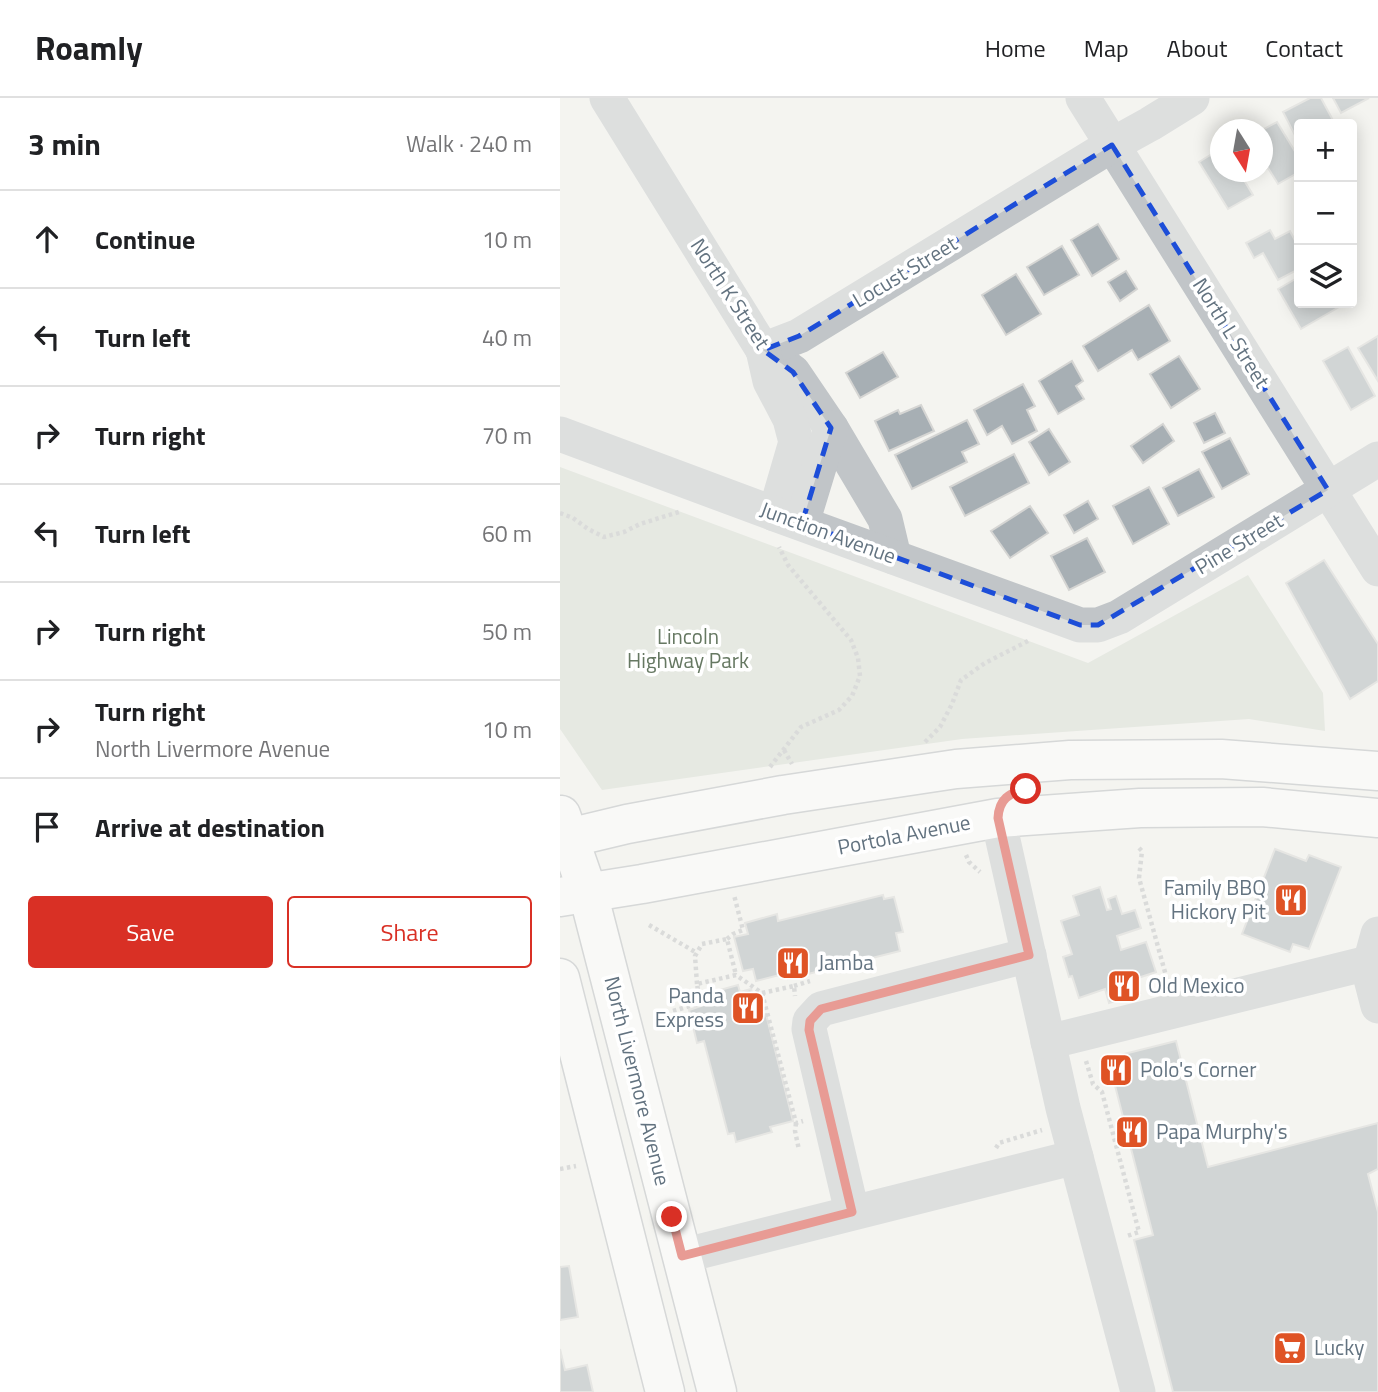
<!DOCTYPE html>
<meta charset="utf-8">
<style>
:root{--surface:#fff;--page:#f6f6f6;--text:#202124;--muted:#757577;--line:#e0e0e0;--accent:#d93025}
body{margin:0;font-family:"Titillium Web",sans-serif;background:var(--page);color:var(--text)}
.controls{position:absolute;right:21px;top:21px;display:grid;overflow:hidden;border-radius:7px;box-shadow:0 4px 18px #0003}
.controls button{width:63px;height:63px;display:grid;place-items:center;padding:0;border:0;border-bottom:2px solid var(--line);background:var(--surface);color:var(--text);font:35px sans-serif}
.compass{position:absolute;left:650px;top:21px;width:63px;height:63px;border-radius:50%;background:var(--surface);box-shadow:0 4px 18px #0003;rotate:169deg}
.stop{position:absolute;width:21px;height:21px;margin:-16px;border:5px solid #d93025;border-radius:50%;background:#fff}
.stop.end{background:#d93025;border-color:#fff;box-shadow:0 2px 7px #0008}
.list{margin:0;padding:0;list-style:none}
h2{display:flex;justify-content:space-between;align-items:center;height:91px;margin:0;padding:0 28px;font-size:30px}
h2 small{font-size:23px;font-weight:400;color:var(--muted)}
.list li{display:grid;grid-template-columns:46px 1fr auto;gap:21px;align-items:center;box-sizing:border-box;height:98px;padding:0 28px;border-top:2px solid var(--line)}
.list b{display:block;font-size:26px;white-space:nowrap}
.list p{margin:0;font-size:23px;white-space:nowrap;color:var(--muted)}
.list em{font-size:23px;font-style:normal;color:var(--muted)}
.actions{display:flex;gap:14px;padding:21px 28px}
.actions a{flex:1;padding:16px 0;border:2px solid var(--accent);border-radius:7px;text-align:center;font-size:24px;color:var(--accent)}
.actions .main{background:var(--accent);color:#fff}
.icon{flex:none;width:38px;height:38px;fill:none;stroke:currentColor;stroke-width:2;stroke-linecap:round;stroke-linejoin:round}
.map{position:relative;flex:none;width:818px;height:1294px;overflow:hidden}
header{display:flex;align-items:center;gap:42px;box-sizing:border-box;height:98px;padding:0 35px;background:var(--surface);border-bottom:2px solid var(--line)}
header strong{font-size:33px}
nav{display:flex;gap:38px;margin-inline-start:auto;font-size:24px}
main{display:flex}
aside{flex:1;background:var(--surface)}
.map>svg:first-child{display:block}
.green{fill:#d5dbd1}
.building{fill:#a7afb4;stroke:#d5d5d3;stroke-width:2}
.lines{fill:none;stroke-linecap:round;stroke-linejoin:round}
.major-casing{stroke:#b2b6ba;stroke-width:41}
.path{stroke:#bbbdbf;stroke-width:4.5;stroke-dasharray:3.5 3.5;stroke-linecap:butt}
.minor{stroke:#c1c5c8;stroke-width:35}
.major{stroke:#fff;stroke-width:38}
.route{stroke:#d93025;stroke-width:9}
.marked{fill:none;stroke:#1d4ed8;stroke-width:5;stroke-dasharray:14 9;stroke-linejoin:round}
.labels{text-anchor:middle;stroke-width:7;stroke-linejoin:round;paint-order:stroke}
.street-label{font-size:21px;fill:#637380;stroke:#fff}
.park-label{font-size:21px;fill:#667862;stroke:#fff}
.poi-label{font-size:21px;fill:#637380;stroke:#fff;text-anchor:start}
</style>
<header>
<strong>Roamly</strong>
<nav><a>Home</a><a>Map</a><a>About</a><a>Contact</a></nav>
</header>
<main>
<aside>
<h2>3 min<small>Walk · 240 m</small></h2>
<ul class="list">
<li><svg class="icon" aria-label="ahead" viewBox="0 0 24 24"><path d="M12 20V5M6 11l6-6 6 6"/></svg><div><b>Continue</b></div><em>10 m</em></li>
<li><svg class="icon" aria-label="left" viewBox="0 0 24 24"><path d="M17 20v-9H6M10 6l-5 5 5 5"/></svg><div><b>Turn left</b></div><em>40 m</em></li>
<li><svg class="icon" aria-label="right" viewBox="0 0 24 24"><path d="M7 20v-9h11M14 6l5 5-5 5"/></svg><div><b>Turn right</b></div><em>70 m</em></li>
<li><svg class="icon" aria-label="left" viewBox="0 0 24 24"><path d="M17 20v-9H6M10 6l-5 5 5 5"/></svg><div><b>Turn left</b></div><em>60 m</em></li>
<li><svg class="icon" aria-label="right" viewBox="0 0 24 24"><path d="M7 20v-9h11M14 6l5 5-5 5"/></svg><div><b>Turn right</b></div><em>50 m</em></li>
<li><svg class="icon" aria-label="right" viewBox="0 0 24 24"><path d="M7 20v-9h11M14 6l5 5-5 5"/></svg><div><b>Turn right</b><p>North Livermore Avenue</p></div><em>10 m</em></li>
<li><svg class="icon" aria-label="arrive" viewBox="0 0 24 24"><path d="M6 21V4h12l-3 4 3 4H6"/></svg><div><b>Arrive at destination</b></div></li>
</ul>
<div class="actions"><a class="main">Save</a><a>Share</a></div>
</aside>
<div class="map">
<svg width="818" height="1294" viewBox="0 0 818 1294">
<rect width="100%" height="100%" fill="#f4f4f0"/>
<path class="green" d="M 0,369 L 528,565 L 688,477 L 763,595 L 765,633 L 689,621 L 402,641 L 42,692 L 0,631 Z"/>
<g class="building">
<path d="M 750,0 L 761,0 L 775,26 L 739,26 L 739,45 L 723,14 Z"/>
<path d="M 773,0 L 809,0 L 781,15 Z"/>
<path d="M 717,24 L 739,60 L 739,74 L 718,86 L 708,70 L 702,73 L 702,32 Z"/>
<path d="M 660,51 L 660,74 L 679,74 L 693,97 L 668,111 L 639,64 Z"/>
<path d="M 538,126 L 559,161 L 532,178 L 511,142 Z"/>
<path d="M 710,132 L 715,141 L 730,133 L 739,150 L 739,171 L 718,182 L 703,155 L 694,160 L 686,145 Z"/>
<path d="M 502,148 L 519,177 L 484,197 L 467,169 Z"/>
<path d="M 566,173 L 577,191 L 560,203 L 548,184 Z"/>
<path d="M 456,176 L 481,216 L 446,237 L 422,197 Z"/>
<path d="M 739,179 L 739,205 L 786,205 L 741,231 L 718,191 Z"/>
<path d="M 589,207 L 610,243 L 578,262 L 572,252 L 538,273 L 523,248 Z"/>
<path d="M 818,238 L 818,283 L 798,250 Z"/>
<path d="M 788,249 L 815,298 L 791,312 L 763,263 Z"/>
<path d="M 323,254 L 338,279 L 300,300 L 286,275 Z"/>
<path d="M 619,258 L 640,291 L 611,310 L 590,276 Z"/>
<path d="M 512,263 L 523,283 L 516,288 L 524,301 L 498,316 L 479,283 Z"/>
<path d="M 463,286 L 475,308 L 467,312 L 477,333 L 452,346 L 442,328 L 427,337 L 414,312 Z"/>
<path d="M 361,307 L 374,333 L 329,353 L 315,323 L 338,312 L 340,316 Z"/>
<path d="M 655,315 L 665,335 L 644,345 L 634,325 Z"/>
<path d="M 407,322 L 419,346 L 402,354 L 407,364 L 352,391 L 335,357 Z"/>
<path d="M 603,326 L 614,343 L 583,365 L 571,348 Z"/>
<path d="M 489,331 L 510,364 L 489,377 L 469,344 Z"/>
<path d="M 670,340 L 689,376 L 662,391 L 642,354 Z"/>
<path d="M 454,356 L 469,385 L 405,418 L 390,389 Z"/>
<path d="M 639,371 L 654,399 L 618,418 L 603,390 Z"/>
<path d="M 589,389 L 609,426 L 573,446 L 553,408 Z"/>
<path d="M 528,403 L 538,421 L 514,435 L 504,417 Z"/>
<path d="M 470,408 L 488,435 L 450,460 L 431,433 Z"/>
<path d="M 527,440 L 545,474 L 509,492 L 491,458 Z"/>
<path d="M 764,462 L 818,546 L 818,583 L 790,601 L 726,485 Z"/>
<path d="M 715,751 L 746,763 L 749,757 L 781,769 L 749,851 L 733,846 L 730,854 L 682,836 Z"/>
<path d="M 540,789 L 547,812 L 551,811 L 548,801 L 556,798 L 562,816 L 575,812 L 581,830 L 557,838 L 561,852 L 586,844 L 596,874 L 575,881 L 580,895 L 549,905 L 545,891 L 519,900 L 512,878 L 509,879 L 503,859 L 512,856 L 501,823 L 519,817 L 513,798 Z"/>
<path d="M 323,797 L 324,801 L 334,799 L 343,834 L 336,835 L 340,853 L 228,881 L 227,875 L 196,883 L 193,871 L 183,873 L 174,839 L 188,836 L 185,825 L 217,816 L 218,823 Z"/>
<path d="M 178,887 L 180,894 L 191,891 L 198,918 L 206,916 L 233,1023 L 210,1029 L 212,1034 L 176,1044 L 174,1035 L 168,1036 L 144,943 L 137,945 L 129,912 L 144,907 L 142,897 Z"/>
<path d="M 616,943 L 648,1069 L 818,1025 L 818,1071 L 808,1076 L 818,1114 L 818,1294 L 613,1294 L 574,1142 L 593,1137 L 548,960 Z"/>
<path d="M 9,1168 L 18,1219 L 0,1222 L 0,1169 Z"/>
<path d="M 0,1251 L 5,1272 L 27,1267 L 33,1294 L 0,1294 Z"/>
</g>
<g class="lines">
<g class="major-casing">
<g id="major">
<path d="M 1,717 L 28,795 L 157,1294"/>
<path d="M 0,742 L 67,726 L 223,697 L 396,671 L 510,662 L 661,661 L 818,673"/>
<path d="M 0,799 L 82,786 L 438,720 L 580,710 L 702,709 L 818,720"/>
<path d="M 0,880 L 105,1294"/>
</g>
</g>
<g class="path">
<path d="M 0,415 L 13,420 L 28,431 L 44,439 L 64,434 L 80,426 L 122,413"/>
<path d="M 365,644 L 380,629 L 392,606 L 401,582 L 425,565 L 470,542"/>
<path d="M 224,652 L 232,666"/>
<path d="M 210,669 L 241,629 L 279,612 L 292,598 L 300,578 L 298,560 L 291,542 L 228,467 L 219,449"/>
<path d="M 579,750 L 582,753 L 579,780 L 608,885"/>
<path d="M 406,757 L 409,764 L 420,774"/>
<path d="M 89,827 L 137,855"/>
<path d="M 167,841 L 173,836 L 183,832 L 174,797"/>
<path d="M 137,886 L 135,858 L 142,846 L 167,841 L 176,877"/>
<path d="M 234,888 L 250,883"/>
<path d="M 202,895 L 234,888 L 235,898"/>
<path d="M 113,913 L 140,905 L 137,886 L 176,877 L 202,895 L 236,1025 L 243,1023"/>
<path d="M 526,963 L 533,986 L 542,994 L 579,1134 L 567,1138"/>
<path d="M 236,1025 L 235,1033 L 239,1052"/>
<path d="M 436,1050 L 439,1045 L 482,1032"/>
<path d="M 0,1071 L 16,1068"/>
</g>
<g class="minor">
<path d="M 47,0 L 203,252 L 233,274 L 271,330 L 325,421 L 334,459"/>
<path d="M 523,0 L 818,471"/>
<path d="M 203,252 L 239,238 L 552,47 L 590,26 L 632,0"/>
<path d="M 203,252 L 210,283 L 230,321 L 236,344 L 215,416"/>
<path d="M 0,336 L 215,416 L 520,527 L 538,527 L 559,519 L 818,361"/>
<path d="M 242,425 L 271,330"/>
<path d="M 438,720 L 503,1010 L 578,1294"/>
<path d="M 818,836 L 812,858 L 810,877 L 818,908"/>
<path d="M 488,944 L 812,864"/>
<path d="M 292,1114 L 249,931 L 250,923 L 261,911 L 469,857"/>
<path d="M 122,1158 L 516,1059"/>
</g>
<use href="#major" class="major"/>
</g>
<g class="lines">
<path class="route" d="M 112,1119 L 122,1158 L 292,1114 L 249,932 L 250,923 L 261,911 L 469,857 L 438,720 C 439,701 449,695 466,691"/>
</g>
<path d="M0 0H818V1294H0ZM 552,47 L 768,392 L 538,527 L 520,527 L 242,425 L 271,330 L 233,274 L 203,252 L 239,238 Z" fill="#f4f4f0" fill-opacity=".55" fill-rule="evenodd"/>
<path class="marked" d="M 552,47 L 768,392 L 538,527 L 520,527 L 242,425 L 271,330 L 233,274 L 203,252 L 239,238 Z"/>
<defs>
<g id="restaurant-square" transform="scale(1.75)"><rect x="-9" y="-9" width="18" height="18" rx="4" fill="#df5325" stroke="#fff"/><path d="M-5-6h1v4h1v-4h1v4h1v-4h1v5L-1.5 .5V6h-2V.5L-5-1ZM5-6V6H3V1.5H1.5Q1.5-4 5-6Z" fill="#fff"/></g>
<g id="supermarket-square" transform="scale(1.75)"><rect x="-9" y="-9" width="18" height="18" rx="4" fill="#df5325" stroke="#fff"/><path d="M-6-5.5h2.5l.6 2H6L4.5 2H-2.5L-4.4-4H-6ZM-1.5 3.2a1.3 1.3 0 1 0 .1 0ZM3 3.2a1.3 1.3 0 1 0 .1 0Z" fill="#fff"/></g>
</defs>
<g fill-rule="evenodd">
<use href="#restaurant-square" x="731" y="802"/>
<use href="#restaurant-square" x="233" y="865"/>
<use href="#restaurant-square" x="564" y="888"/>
<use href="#restaurant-square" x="188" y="910"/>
<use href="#restaurant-square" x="556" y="972"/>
<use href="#restaurant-square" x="572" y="1034"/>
<use href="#supermarket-square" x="730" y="1250"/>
</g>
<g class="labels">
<g class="street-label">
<text transform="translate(345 174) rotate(-31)" y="7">Locust Street</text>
<text transform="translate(170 196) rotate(57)" y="7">North K Street</text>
<text transform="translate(671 235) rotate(58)" y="7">North L Street</text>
<text transform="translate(268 435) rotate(20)" y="7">Junction Avenue</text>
<text transform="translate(679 446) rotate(-31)" y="7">Pine Street</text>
<text transform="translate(344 737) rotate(-11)" y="7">Portola Avenue</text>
<text transform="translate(77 983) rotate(76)" y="7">North Livermore Avenue</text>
</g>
<g class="park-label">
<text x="128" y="546">Lincoln<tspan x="128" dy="24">Highway Park</tspan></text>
</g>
<g class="poi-label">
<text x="706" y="797" text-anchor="end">Family BBQ<tspan x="706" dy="24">Hickory Pit</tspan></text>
<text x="258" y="872">Jamba</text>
<text x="588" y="895">Old Mexico</text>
<text x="164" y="905" text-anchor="end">Panda<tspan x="164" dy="24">Express</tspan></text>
<text x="580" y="979">Polo's Corner</text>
<text x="596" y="1041">Papa Murphy's</text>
<text x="754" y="1257">Lucky</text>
</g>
</g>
</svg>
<div class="controls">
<button>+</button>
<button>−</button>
<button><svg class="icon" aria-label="layers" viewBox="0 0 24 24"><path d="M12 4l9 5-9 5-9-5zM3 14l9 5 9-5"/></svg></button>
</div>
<svg class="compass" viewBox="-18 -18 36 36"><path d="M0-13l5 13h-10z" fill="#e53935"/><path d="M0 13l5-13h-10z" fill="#757577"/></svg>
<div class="stop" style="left:466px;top:691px"></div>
<div class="stop end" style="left:112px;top:1119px"></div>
</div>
</main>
